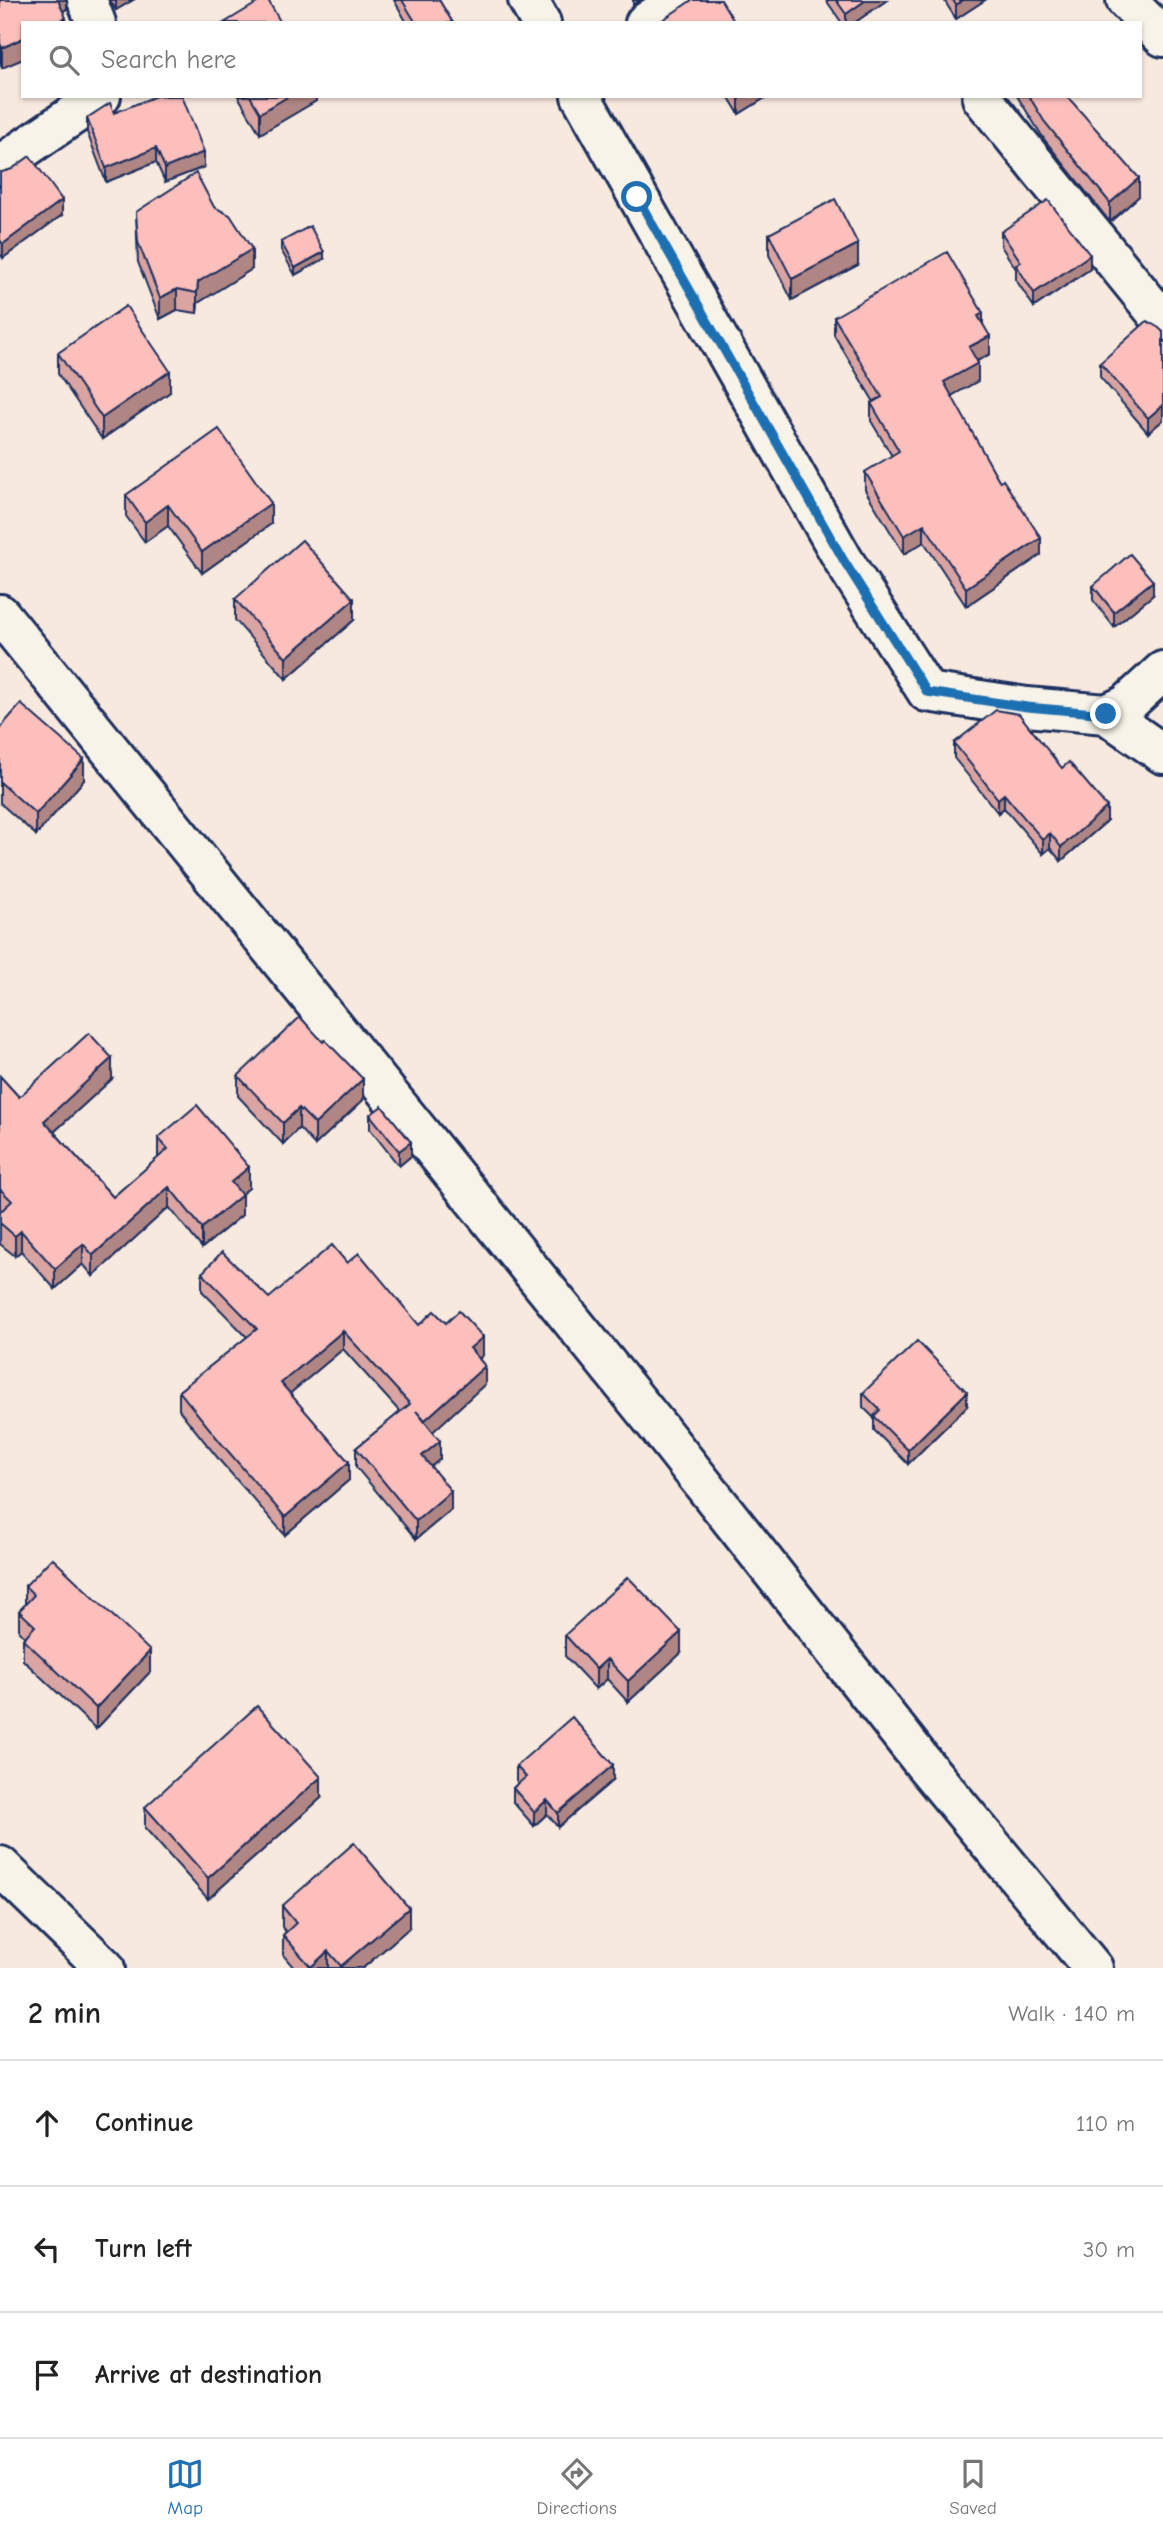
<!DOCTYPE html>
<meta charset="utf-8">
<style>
:root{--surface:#fff;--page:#f6f6f6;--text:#222;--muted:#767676;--line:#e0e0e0;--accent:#1f6fb2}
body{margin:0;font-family:"Comic Neue",sans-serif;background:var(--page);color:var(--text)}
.stop{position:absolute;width:21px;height:21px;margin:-16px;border:5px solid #1f6fb2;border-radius:50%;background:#fff}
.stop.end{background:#1f6fb2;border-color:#fff;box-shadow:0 2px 7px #0008}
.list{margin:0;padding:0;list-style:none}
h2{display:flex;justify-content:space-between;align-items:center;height:91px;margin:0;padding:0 28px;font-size:30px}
h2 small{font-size:23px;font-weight:400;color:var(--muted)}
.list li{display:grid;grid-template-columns:46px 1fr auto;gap:21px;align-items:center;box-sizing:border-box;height:126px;padding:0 28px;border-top:2px solid var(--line)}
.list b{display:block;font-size:26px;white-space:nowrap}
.list em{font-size:23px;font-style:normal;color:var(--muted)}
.icon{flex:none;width:38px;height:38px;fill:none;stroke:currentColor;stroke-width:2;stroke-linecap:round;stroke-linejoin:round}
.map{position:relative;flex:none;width:1163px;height:1968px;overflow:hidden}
.search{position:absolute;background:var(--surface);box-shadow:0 2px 5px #0004;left:21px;right:21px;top:21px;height:77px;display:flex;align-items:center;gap:18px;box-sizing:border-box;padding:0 24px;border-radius:0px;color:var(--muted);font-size:26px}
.sheet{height:469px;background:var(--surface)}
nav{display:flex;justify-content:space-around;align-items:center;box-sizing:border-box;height:98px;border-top:2px solid var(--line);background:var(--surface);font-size:19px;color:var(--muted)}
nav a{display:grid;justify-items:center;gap:4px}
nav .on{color:var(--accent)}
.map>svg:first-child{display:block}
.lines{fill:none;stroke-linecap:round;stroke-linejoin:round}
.minor-casing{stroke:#1b2f5e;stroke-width:44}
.minor{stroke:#f7f3e8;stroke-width:38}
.wall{fill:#d9a4a2;stroke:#1b2f5e;stroke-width:2}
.shaded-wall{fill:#b08684;stroke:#1b2f5e;stroke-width:2}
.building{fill:#fcbfbc;stroke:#1b2f5e;stroke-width:2}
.route{stroke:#1f6fb2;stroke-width:9}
</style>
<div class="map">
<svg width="1163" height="1968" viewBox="0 0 1163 1968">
<rect width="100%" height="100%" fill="#f8e9df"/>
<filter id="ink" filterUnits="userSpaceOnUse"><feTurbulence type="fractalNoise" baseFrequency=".0143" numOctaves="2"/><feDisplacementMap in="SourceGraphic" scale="14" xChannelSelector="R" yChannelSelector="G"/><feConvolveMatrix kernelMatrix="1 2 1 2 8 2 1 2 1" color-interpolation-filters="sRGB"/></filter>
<g filter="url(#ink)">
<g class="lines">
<g class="minor-casing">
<g id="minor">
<path d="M 87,0 L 96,23"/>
<path d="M 528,0 L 541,23"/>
<path d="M 1126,0 L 1163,37"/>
<path d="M 645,23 L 679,0"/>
<path d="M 581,96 L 844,561 L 927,692 L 1027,707 L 1106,714 L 1163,754"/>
<path d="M 982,98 L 1163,321"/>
<path d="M 0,165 L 101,96"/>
<path d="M 0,614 L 658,1427 L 924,1764 L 1093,1968"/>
<path d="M 1106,714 L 1126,705 L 1163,671"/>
<path d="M 0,1866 L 105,1968"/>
</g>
</g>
<use href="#minor" class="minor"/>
</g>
<g class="wall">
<path d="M 0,0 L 67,0 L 67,9 L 63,11 L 66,23 L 2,68 L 0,63 Z"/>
<path d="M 110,0 L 133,0 L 116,10 Z"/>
<path d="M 394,0 L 439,0 L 453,23 L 407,23 Z"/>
<path d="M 826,0 L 887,0 L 854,23 L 842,23 Z"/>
<path d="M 944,0 L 985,0 L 956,19 Z"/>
<path d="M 238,96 L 316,96 L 316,101 L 260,134 Z"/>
<path d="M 728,96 L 768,96 L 739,114 Z"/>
<path d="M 1017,96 L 1067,96 L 1139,196 L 1110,222 L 1044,139 Z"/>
<path d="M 114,113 L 204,167 L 165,182 L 156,162 L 106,182 L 87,132 L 87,118 Z"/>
<path d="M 0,172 L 62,215 L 3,258 L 0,254 Z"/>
<path d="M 214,207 L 252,269 L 198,303 L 197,313 L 177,310 L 160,319 L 138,262 L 136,212 Z"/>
<path d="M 1001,232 L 1090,269 L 1034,307 L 1016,280 L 1016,269 L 1001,246 Z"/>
<path d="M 769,234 L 858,265 L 792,300 L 769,255 Z"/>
<path d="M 281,242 L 324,259 L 295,275 L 281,250 Z"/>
<path d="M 834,317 L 983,324 L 990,354 L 977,361 L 978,381 L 951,396 L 1041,555 L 966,606 L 924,542 L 904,554 L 865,490 L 865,472 L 892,456 L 871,421 L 871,403 L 874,402 L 834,335 Z"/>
<path d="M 1163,332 L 1163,420 L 1148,433 L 1100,377 L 1100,363 Z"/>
<path d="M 58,353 L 170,392 L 102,439 L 58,374 Z"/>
<path d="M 126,495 L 271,524 L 202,573 L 168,526 L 145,542 L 126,516 Z"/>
<path d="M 1093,586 L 1153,595 L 1114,627 L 1093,600 Z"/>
<path d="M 235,599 L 354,620 L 286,679 L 235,620 Z"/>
<path d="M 0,728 L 84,780 L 36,835 L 0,803 Z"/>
<path d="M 954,743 L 1062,768 L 1107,821 L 1061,861 L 1050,848 L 1043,854 L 1004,808 L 998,813 L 954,758 Z"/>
<path d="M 323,1042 L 363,1100 L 315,1145 L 299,1128 L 283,1144 L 238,1096 L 238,1076 Z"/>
<path d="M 0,1076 L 19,1097 L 112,1079 L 54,1132 L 113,1197 L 158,1158 L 158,1138 L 249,1188 L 241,1194 L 242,1215 L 202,1248 L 169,1207 L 93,1276 L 83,1264 L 55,1289 L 21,1251 L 15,1256 L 0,1244 L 0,1212 L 2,1211 L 0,1209 Z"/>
<path d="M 370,1115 L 411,1156 L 399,1166 L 370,1129 Z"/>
<path d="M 347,1263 L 419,1325 L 446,1323 L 483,1355 L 479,1359 L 485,1384 L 433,1431 L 440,1459 L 431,1466 L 451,1510 L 416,1539 L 356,1467 L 356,1448 L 400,1412 L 343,1349 L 290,1393 L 349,1480 L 285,1535 L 221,1462 L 179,1410 L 179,1391 L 247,1337 L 202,1291 L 202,1273 L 269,1298 Z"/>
<path d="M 863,1393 L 967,1406 L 908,1464 L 874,1430 L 874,1418 L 863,1407 Z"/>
<path d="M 25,1586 L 150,1672 L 96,1729 L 23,1660 L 23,1639 L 25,1637 L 19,1632 L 19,1611 L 25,1605 Z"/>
<path d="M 565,1635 L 681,1653 L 628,1702 L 607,1679 L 596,1689 L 565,1656 Z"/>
<path d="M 516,1766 L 613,1780 L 558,1827 L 547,1814 L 534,1826 L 513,1802 L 513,1788 L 518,1783 L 516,1780 Z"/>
<path d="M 321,1798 L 208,1899 L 145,1828 L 145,1807 Z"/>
<path d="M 282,1906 L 409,1928 L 363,1968 L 294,1968 L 283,1955 L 283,1935 L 286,1932 L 282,1927 Z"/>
</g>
<g class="shaded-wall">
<path d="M 55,0 L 67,0 L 67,9 L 55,15 Z"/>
<path d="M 116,0 L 133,0 L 116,10 Z"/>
<path d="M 633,0 L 640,0 L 633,5 Z"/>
<path d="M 866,0 L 887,0 L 854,23 L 846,23 L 846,14 Z"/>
<path d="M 963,0 L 985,0 L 956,19 L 956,5 Z"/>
<path d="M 66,18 L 66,23 L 55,23 Z"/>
<path d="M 23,38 L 23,59 L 2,68 L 2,48 Z"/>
<path d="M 289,96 L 316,96 L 316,101 L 260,134 L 260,113 Z"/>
<path d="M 739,96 L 768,96 L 739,114 Z"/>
<path d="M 156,148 L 156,162 L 106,182 L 106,168 Z"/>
<path d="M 204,152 L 204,167 L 165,182 L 165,168 Z"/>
<path d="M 1139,178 L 1139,196 L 1110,222 L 1110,203 Z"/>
<path d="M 62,200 L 62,215 L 3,258 L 3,244 Z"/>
<path d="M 858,244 L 858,265 L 792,300 L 792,279 Z"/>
<path d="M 252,249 L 252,269 L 198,303 L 197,313 L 197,293 L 198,282 Z"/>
<path d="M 324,252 L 324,259 L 295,275 L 295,268 Z"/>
<path d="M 1090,255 L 1090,269 L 1034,307 L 1034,293 Z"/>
<path d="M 177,289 L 177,310 L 160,319 L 160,298 Z"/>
<path d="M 983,313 L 983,331 L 978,316 Z"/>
<path d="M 990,336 L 990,354 L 969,365 L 969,347 Z"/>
<path d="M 978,363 L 978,381 L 944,400 L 944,382 Z"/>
<path d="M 170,371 L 170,392 L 102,439 L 102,418 Z"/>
<path d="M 1163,405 L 1163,420 L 1148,433 L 1148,418 Z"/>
<path d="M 271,503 L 271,524 L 202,573 L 202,552 Z"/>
<path d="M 168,505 L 168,526 L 145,542 L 145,522 Z"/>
<path d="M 924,524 L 924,542 L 904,554 L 904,536 Z"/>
<path d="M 1041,538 L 1041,555 L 966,606 L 966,588 Z"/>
<path d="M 1153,581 L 1153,595 L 1114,627 L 1114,612 Z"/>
<path d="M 354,599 L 354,620 L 286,679 L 286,658 Z"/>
<path d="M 84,759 L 84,780 L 36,835 L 36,814 Z"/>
<path d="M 1004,794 L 1004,808 L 998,813 L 998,799 Z"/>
<path d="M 1107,807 L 1107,821 L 1061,861 L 1061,847 Z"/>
<path d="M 1050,833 L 1050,848 L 1043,854 L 1043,840 Z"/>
<path d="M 112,1058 L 112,1079 L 44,1141 L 44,1121 Z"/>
<path d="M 363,1079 L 363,1100 L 315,1145 L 315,1124 Z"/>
<path d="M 299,1108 L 299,1128 L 283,1144 L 283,1123 Z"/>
<path d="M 411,1142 L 411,1156 L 399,1166 L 399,1151 Z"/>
<path d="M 249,1167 L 249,1188 L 231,1202 L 231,1182 Z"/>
<path d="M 169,1187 L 169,1207 L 93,1276 L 93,1255 Z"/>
<path d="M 242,1195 L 242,1215 L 202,1248 L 202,1228 Z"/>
<path d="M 21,1231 L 21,1251 L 15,1256 L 15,1236 Z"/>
<path d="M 83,1244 L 83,1264 L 55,1289 L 55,1269 Z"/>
<path d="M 343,1331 L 343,1349 L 281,1401 L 281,1383 Z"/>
<path d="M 483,1337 L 483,1355 L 470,1367 L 470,1348 Z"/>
<path d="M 485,1366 L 485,1384 L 425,1439 L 425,1420 Z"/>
<path d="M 967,1392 L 967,1406 L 908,1464 L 908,1450 Z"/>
<path d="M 440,1441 L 440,1459 L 422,1474 L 422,1456 Z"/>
<path d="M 349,1462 L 349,1480 L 285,1535 L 285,1517 Z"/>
<path d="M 451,1491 L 451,1510 L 416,1539 L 416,1521 Z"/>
<path d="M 681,1632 L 681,1653 L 628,1702 L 628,1681 Z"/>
<path d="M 150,1651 L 150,1672 L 96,1729 L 96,1708 Z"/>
<path d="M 607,1659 L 607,1679 L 596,1689 L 596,1669 Z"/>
<path d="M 613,1765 L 613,1780 L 558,1827 L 558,1813 Z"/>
<path d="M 321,1777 L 321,1798 L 208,1899 L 208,1878 Z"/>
<path d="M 547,1800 L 547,1814 L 534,1826 L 534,1812 Z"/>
<path d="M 409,1908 L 409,1928 L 363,1968 L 341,1968 L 341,1966 Z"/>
<path d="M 328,1951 L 328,1968 L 311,1968 L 311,1967 Z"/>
</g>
<g class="building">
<path d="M 0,0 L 58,0 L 66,18 L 55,23 L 23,23 L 23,38 L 2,48 L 0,43 Z"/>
<path d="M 262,0 L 268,0 L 281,23 L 224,23 Z"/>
<path d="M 402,0 L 439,0 L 453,23 L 416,23 Z"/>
<path d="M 692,0 L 721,0 L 735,23 L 658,23 Z"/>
<path d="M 836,0 L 866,0 L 846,14 Z"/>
<path d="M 953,0 L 963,0 L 956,5 Z"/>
<path d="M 156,96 L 182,96 L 204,152 L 165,168 L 156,148 L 106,168 L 87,118 L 110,103 L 114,113 Z"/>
<path d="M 250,96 L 289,96 L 260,113 Z"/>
<path d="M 1029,96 L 1067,96 L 1139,178 L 1110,203 L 1044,121 Z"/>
<path d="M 30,156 L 62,200 L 3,244 L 0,240 L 0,172 L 2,172 L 12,169 Z"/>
<path d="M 196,173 L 214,207 L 230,215 L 252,249 L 198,282 L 197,293 L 177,289 L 160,298 L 138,242 L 136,212 Z"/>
<path d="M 835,199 L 858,244 L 792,279 L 769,234 Z"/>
<path d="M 1048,200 L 1090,255 L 1034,293 L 1016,265 L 1021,262 L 1001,232 Z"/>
<path d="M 310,226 L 324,252 L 295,268 L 281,242 Z"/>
<path d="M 947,252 L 983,313 L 978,316 L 990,336 L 969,347 L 978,363 L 944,382 L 1000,482 L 1003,480 L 1041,538 L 966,588 L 924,524 L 904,536 L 865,472 L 899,451 L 871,403 L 882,397 L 834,317 Z"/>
<path d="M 126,306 L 170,371 L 102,418 L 58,353 Z"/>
<path d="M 1147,321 L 1159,328 L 1163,332 L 1163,405 L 1148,418 L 1100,363 Z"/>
<path d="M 219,429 L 271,503 L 202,552 L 168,505 L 145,522 L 126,495 Z"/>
<path d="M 302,540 L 354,599 L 286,658 L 235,599 Z"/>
<path d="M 1130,554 L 1153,581 L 1114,612 L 1093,586 Z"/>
<path d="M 21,704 L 84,759 L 36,814 L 0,782 L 0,728 Z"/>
<path d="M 996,710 L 1019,714 L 1062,768 L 1069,762 L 1107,807 L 1061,847 L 1050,833 L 1043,840 L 1004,794 L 998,799 L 954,743 Z"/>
<path d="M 300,1017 L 323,1042 L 325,1040 L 363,1079 L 315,1124 L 299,1108 L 283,1123 L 238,1076 Z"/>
<path d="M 89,1033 L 112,1058 L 44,1121 L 113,1197 L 168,1149 L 158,1138 L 197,1105 L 249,1167 L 231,1182 L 242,1195 L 202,1228 L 169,1187 L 93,1255 L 83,1244 L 55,1269 L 21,1231 L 15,1236 L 0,1223 L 0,1212 L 12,1201 L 0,1189 L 0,1076 L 19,1097 Z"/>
<path d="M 382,1106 L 411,1142 L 399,1151 L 370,1115 Z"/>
<path d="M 332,1245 L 347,1263 L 359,1253 L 419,1325 L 434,1311 L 446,1323 L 459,1311 L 483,1337 L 470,1348 L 485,1366 L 425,1420 L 416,1411 L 440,1441 L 422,1456 L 451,1491 L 416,1521 L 356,1448 L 410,1404 L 343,1331 L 281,1383 L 349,1462 L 285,1517 L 221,1443 L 179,1391 L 257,1329 L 202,1273 L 222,1252 L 269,1298 Z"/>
<path d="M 917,1341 L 967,1392 L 908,1450 L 874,1416 L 880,1410 L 863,1393 Z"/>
<path d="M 52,1558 L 150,1651 L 96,1708 L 23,1639 L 35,1626 L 19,1611 L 34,1595 L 25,1586 Z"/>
<path d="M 628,1577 L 681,1632 L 628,1681 L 607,1659 L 596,1669 L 565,1635 Z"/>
<path d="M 257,1706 L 321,1777 L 208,1878 L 145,1807 Z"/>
<path d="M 572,1717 L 613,1765 L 558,1813 L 547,1800 L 534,1812 L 513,1788 L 526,1777 L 516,1766 Z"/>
<path d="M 354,1843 L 409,1908 L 341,1966 L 328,1951 L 311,1967 L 283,1935 L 296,1923 L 282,1906 Z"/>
</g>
</g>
<g class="lines" filter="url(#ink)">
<path class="route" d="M 637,197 L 844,561 L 927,692 L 1027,707 L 1106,714"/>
</g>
</svg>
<div class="stop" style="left:637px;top:197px"></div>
<div class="stop end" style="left:1106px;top:714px"></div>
<div class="search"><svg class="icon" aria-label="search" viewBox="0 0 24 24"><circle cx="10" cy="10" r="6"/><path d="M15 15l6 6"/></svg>Search here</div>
</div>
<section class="sheet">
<h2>2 min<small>Walk · 140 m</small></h2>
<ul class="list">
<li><svg class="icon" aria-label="ahead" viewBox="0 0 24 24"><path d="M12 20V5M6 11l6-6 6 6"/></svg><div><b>Continue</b></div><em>110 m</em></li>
<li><svg class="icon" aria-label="left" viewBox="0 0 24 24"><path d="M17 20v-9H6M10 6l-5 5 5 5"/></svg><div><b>Turn left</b></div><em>30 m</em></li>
<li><svg class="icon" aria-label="arrive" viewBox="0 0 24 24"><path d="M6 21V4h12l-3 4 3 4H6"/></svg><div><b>Arrive at destination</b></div></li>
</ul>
</section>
<nav>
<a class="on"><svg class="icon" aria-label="map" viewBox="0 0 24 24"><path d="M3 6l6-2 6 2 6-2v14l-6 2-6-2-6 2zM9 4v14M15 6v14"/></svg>Map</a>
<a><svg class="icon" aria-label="directions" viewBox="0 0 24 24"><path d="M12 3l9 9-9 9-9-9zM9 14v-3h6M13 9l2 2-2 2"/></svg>Directions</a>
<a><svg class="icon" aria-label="saved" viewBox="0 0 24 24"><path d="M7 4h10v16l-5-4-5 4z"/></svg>Saved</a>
</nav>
